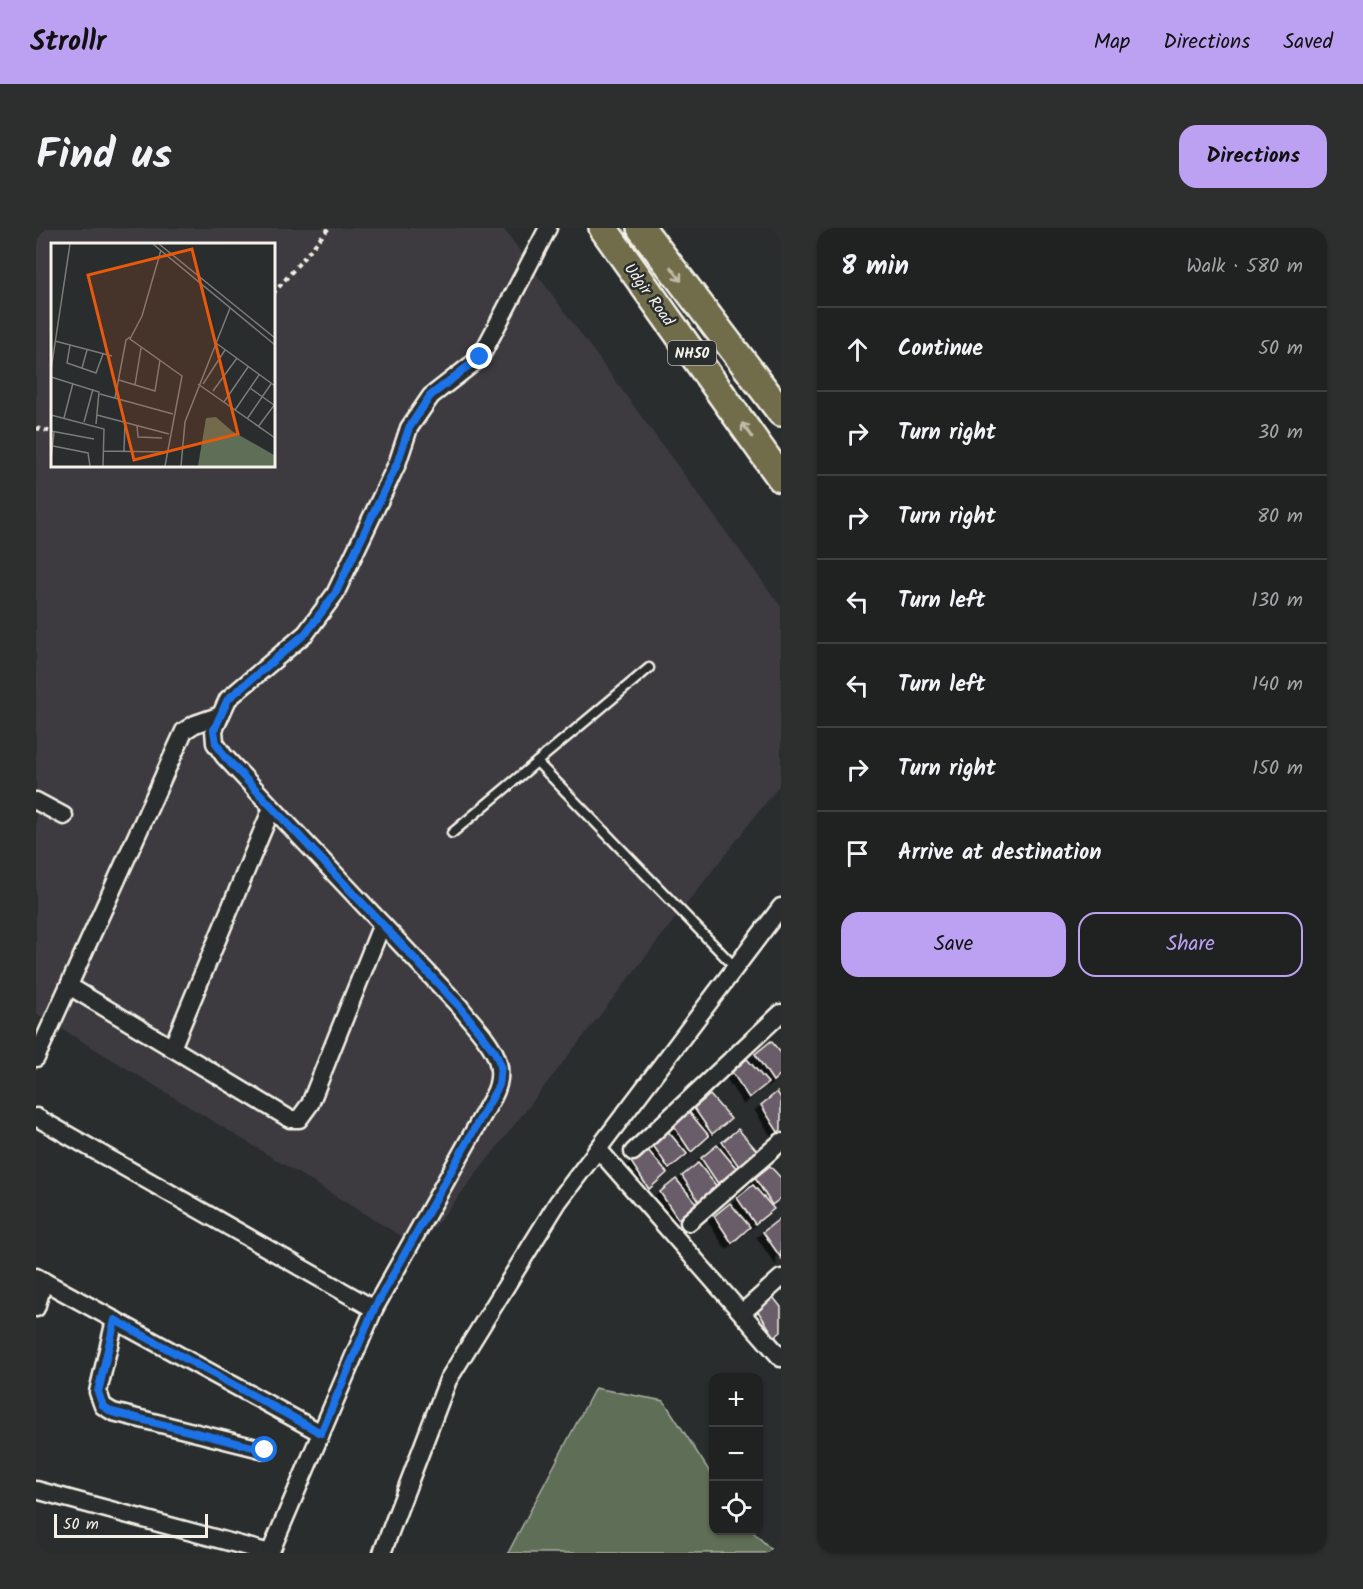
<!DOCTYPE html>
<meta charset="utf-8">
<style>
:root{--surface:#202222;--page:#2d2f2f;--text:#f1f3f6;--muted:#a2a4a5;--line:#3d3f40;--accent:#bca0f2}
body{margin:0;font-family:Kalam,sans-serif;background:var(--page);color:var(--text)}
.controls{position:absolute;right:18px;bottom:18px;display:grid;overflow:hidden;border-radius:12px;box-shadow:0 2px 4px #0004}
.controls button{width:54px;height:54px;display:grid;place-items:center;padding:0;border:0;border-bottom:2px solid var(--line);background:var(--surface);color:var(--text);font:30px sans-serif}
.scale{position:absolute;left:18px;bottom:15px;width:154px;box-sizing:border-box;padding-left:6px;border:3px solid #f4f1e8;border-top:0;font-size:16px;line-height:21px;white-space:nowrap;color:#f4f1e8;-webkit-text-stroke:4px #2a2d2e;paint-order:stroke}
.stop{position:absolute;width:18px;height:18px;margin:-14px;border:4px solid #1a73e8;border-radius:50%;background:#fff}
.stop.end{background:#1a73e8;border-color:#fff;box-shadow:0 2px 6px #0008}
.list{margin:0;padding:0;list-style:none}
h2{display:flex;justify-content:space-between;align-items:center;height:78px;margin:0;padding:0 24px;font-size:26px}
h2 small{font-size:20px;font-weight:400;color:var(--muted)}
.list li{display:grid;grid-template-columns:39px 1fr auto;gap:18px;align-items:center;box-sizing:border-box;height:84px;padding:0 24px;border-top:2px solid var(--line)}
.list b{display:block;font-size:22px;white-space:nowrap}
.list em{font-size:20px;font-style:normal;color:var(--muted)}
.actions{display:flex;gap:12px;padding:18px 24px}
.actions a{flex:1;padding:14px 0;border:2px solid var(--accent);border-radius:18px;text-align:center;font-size:21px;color:var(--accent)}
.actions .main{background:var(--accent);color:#111}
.icon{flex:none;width:33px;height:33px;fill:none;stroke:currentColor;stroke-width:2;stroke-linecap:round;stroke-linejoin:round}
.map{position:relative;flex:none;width:745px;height:1325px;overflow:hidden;border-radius:18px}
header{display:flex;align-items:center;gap:36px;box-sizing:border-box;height:84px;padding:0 30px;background:var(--accent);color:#111}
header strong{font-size:28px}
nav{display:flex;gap:33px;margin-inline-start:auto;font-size:21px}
.intro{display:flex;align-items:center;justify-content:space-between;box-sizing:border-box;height:144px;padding:0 36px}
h1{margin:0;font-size:42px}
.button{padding:15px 27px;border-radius:18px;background:var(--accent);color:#111;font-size:21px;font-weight:700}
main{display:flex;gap:36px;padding:0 36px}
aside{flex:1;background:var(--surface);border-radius:18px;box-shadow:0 2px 4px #0004}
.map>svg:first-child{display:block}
.built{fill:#3e3b40;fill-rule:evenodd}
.green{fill:#5e6e57;stroke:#a9b0a0;stroke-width:1.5}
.building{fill:#6b5d6a;stroke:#f4f1e8;stroke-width:1.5;filter:url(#shadow)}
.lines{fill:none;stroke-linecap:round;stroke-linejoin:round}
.service-casing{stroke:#f4f1e8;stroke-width:13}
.minor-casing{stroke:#f4f1e8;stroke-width:21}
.trunk-casing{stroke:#f4f1e8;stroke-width:32}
.path{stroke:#f4f1e8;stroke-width:4;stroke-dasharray:4.5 4.5;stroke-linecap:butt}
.service{stroke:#2a2d2e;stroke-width:8}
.minor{stroke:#2a2d2e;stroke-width:16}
.trunk{stroke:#716d4b;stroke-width:27}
.oneway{stroke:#c0bca9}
.route{stroke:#1a73e8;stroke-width:8}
.labels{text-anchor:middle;stroke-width:5;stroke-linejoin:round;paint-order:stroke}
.shield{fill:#2a2d2e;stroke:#b7b6b0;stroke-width:1.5}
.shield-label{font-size:15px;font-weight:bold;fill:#f4f1e8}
.street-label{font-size:16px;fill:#f4f1e8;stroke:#2a2d2e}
.inset-road{fill:none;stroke:#7b7b78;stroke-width:1.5}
.view{fill:#e8590c;fill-opacity:0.15;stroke:#e8590c;stroke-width:3}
.inset-edge{fill:none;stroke:#f4f1e8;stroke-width:3}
</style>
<header>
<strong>Strollr</strong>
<nav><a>Map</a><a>Directions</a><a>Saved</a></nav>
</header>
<div class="intro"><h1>Find us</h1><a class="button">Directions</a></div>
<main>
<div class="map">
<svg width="745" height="1325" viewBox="0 0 745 1325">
<defs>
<filter id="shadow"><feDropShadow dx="-5.5" dy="5.5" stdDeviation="0" flood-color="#0009"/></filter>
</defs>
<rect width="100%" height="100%" fill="#2a2d2e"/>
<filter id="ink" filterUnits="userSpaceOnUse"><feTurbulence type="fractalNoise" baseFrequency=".0167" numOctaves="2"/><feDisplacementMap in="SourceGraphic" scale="12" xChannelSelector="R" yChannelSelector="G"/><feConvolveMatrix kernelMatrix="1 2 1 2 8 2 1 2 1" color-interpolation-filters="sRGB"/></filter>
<g filter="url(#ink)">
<path class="built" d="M 0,0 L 467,0 L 745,379 L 745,555 L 383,1019 L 0,785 ZM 16,16 L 237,16 L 237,237 L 16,237 Z"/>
<path class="green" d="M 559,1160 L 628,1173 L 677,1249 L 678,1302 L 716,1303 L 739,1325 L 472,1325 Z"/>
<g class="building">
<path d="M 735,813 L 745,825 L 745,846 L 737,853 L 719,826 Z"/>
<path d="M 711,831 L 732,855 L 713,870 L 696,844 Z"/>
<path d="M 741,864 L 745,870 L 745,902 L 742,904 L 725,877 Z"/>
<path d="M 674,867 L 695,891 L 676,906 L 658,880 Z"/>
<path d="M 653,884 L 673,908 L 655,924 L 637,897 Z"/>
<path d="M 630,901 L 651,926 L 633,941 L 615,914 Z"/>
<path d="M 702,901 L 723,925 L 704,940 L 686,914 Z"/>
<path d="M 681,917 L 701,941 L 683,957 L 665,930 Z"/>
<path d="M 611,921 L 631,945 L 613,961 L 595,934 Z"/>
<path d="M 662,935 L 682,960 L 664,975 L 646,948 Z"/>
<path d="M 734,938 L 745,950 L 745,970 L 736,977 L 719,950 Z"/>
<path d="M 640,951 L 660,975 L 642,991 L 624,964 Z"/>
<path d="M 717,957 L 738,981 L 719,996 L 701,970 Z"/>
<path d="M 694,975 L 714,999 L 696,1015 L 678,988 Z"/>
<path d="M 743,991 L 745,994 L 745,1030 L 727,1004 Z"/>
<path d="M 737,1069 L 745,1079 L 745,1104 L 739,1109 L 721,1082 Z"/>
</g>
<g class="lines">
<g class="service-casing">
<g id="service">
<path d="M 501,534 L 699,739"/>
<path d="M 416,605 L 613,440"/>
</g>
</g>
<g class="minor-casing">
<g id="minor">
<path d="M 0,573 L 28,588"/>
<path d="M 33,758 L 254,891 L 263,891 L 274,876 L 346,696"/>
<path d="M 136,820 L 236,580"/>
<path d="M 0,830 L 148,503 L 159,496 L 182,488"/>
<path d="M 0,889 L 338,1081"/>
<path d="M 562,921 L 745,1130"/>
<path d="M 597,924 L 745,785"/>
<path d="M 653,994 L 745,914"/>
<path d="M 0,1049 L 285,1205"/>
<path d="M 0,1080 L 8,1053"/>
<path d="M 707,1084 L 745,1050"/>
<path d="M 79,1092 L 62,1164 L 67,1178 L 77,1184 L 229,1222"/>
<path d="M 0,1262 L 234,1325"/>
<path d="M 234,1325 L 338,1081 L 457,869 C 477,831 446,808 424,779 L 188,528 L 179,515 L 178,502 L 192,471 L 270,405 L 299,366 L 361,236 L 373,200 L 395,168 L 444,130 L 512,0"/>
<path d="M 346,1325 L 412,1152 L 522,974 L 745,679"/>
</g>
</g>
<g class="trunk-casing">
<g id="trunk">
<path d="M 567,0 L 745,250"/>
<path d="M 605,0 L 745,184"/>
</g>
</g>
<g class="path">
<path d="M 237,66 L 293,0"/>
<path d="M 0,200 L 16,204"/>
</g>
<use href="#service" class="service"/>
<use href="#minor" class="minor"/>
<use href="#trunk" class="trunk"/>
</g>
<defs><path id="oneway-shaft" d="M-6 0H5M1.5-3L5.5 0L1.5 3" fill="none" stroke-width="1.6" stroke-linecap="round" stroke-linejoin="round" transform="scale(1.5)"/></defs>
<g class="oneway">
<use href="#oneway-shaft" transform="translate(640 46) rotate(53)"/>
<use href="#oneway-shaft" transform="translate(711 202) rotate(-126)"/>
</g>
</g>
<g class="lines" filter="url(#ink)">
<path class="route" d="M 229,1222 L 76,1184 L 67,1178 L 62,1164 L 79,1092 L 285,1205 L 338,1081 L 463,857 L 465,838 L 459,824 L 424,779 L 188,528 L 180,515 L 178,502 L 192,471 L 270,405 L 299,366 L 361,236 L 373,200 L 394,168 L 444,129"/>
</g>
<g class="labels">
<rect class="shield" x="632" y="113" width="48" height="24" rx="4.5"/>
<g class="shield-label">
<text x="656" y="130">NH50</text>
</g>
<g class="street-label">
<text transform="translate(614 66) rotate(54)" y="6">Udgir Road</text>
</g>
</g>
<g transform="translate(15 15)">
<rect width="224" height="224" fill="#2a2d2e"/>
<path d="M 165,174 L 181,188 L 223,212 L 223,223 L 147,223 L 155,175 Z" fill="#5e6e57"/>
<path class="inset-road" d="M 102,1 L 224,102M 108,1 L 224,95M 110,7 L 91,73 L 79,96 L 131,133 L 114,223M 4,98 L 61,113M 165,100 L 224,143M 19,102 L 16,120 L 45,130 L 52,111M 31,125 L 36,107M 0,127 L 19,1M 0,134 L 48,149 L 45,181M 68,137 L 104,148 L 109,117M 147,141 L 224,195M 152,141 L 174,107M 84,142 L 90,105M 199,145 L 223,162M 162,148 L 186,115M 49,151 L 122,171M 64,155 L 75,97 L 79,94M 173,159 L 197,124M 184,167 L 208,132M 0,172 L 53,186 L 52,223M 46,172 L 118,191M 13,175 L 22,140M 196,176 L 220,141M 33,179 L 42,146M 86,182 L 87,194 L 111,195M 207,184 L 224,161M 0,188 L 43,196M 2,203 L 37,210 L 39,223M 53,208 L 115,209M 73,208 L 74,179M 0,217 L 3,189M 130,223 L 134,179 L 179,65"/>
<path class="view" d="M 141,6 L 187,191 L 83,217 L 37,32 Z"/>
<rect width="224" height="224" class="inset-edge"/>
</g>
</svg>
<div class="controls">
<button>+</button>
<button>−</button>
<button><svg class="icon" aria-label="locate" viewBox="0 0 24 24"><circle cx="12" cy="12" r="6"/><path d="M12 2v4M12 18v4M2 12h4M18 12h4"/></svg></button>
</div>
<div class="scale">50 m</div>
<div class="stop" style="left:229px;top:1222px"></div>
<div class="stop end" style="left:444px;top:129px"></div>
</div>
<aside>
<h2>8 min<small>Walk · 580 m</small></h2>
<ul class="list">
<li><svg class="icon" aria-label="ahead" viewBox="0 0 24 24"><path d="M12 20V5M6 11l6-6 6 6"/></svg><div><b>Continue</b></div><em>50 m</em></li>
<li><svg class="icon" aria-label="right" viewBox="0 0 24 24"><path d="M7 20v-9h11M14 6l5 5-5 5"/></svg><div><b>Turn right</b></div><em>30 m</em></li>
<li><svg class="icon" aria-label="right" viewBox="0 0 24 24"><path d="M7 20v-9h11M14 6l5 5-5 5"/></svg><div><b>Turn right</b></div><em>80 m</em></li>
<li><svg class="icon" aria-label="left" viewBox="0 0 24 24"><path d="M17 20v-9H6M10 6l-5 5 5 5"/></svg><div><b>Turn left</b></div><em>130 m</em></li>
<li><svg class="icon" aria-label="left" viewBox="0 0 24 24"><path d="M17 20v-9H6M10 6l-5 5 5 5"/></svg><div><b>Turn left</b></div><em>140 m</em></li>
<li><svg class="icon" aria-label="right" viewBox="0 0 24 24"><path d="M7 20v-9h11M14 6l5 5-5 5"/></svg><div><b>Turn right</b></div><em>150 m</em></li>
<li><svg class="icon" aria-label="arrive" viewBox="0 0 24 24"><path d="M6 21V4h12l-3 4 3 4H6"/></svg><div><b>Arrive at destination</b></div></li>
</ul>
<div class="actions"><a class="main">Save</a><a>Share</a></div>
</aside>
</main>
